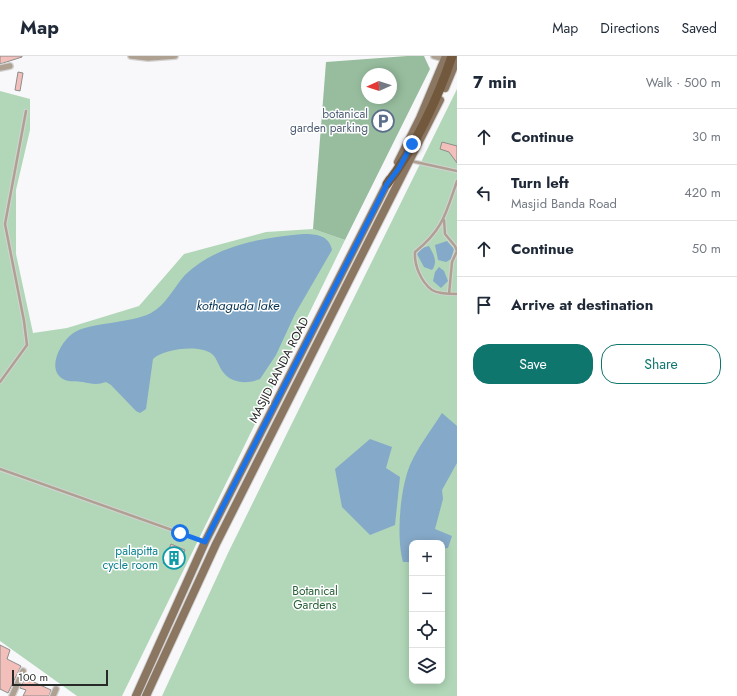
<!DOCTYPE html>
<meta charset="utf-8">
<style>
:root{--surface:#fff;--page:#f6f6f7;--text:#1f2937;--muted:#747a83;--line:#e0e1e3;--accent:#0f766e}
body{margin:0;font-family:Jost,sans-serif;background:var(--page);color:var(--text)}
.controls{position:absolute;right:12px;bottom:12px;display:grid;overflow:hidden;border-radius:8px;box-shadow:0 2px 10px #0003}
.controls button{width:36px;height:36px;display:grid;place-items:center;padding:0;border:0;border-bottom:1px solid var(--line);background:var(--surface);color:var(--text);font:20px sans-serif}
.compass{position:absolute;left:361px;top:12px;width:36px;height:36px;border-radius:50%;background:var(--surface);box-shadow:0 2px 10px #0003;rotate:267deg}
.scale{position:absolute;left:12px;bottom:10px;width:96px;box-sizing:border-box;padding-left:4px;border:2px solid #282929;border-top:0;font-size:11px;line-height:14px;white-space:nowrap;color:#282929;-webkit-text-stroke:3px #fff;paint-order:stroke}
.stop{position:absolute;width:12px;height:12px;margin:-9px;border:3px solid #1a73e8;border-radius:50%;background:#fff}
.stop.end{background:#1a73e8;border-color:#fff;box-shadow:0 1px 4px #0008}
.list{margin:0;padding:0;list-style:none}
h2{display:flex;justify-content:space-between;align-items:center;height:52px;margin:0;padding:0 16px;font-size:17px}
h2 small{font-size:13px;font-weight:400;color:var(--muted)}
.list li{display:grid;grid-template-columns:26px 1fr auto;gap:12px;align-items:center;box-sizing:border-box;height:56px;padding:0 16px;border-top:1px solid var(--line)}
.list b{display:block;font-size:15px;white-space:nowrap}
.list p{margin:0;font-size:13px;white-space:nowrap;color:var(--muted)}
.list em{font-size:13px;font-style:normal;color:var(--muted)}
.actions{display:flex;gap:8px;padding:12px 16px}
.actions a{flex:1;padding:9px 0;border:1px solid var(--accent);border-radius:16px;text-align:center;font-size:14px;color:var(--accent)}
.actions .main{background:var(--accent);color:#fff}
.icon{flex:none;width:22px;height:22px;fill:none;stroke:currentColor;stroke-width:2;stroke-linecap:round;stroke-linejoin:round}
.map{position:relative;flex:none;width:457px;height:640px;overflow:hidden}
header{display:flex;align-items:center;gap:24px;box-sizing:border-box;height:56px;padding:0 20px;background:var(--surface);border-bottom:1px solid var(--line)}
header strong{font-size:19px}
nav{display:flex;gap:22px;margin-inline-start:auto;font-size:14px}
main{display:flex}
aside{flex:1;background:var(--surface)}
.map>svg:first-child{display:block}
.green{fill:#b1d7b8;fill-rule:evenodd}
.forest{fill:#97bd9e;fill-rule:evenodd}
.water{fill:#85a9c8}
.building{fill:#f2bfba;stroke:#8e8d8c}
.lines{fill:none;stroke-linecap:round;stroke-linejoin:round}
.service-casing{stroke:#d3d3d4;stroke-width:4.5}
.minor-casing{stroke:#d3d3d4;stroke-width:8}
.secondary-casing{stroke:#d3d3d4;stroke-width:10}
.primary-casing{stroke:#d3d3d4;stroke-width:11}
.service{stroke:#afa192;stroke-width:2.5}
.minor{stroke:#afa192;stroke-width:5.5}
.secondary{stroke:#8b7661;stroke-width:8}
.primary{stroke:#72593e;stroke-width:9}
.route{stroke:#1a73e8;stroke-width:5}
.labels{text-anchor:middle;stroke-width:3;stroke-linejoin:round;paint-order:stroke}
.service-label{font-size:12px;fill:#4e5e75;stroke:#fff;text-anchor:end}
.street-label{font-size:12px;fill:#282929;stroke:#fff}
.culture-label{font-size:12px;fill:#0d838f;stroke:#fff;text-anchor:end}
.park-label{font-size:12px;fill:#286138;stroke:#fff}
.water-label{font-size:13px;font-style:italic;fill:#073453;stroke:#fff}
</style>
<header>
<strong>Map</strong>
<nav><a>Map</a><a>Directions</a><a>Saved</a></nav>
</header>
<main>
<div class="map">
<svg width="457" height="640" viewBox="0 0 457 640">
<rect width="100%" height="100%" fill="#f8f8fa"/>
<g class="green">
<path d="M 457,33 L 457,640 L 162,640 L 228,497 ZM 412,487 L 442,487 L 442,625 L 412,625 Z"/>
<path d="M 0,35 L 30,43 L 30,74 L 16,134 L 16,198 L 33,277 L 67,272 L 139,250 L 184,198 L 266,176 L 313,173 L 345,184 L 122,640 L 77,640 L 0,585 Z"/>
</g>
<path class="forest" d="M 407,0 L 424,0 L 430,13 L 345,184 L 313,173 L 326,6 ZM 367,18 L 391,18 L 391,42 L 367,42 Z"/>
<g class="water">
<path d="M 303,178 C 316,178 329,179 332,194 L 295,258 L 276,299 L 260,323 C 248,328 232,328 223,316 C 219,311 217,302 212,298 C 199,288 163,293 153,303 L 146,353 L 140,357 L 136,355 L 111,329 L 106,326 C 98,329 91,328 83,326 C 77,325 69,326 65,324 C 45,315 60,287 72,278 C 87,266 130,268 151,257 C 166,249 174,231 185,219 C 216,189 261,182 303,178 Z"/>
<path d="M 447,185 L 454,193 L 451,203 L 446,206 L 438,204 L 435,189 Z"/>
<path d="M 429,190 C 434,199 438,206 432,214 L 424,211 L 417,198 L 422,192 Z"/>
<path d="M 439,211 L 444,215 L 448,225 L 441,232 L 433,225 L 435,216 Z"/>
<path d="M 442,357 L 457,370 L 457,407 L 442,434 L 443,443 L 435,473 L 452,480 L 448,492 L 442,493 L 442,487 L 412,487 L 412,506 L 403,506 C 396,481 400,433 410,409 C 418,391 432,373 442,357 Z"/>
<path d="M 370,383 L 392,391 L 386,412 L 400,421 L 395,469 L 370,479 L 342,451 L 335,413 Z"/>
</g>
<g class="building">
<path d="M 0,0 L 22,0 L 22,1 L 0,8 Z"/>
<path d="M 18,16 L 23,17 L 20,35 L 15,34 Z"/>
<path d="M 442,86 L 457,90 L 457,107 L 449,96 L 440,93 Z"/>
<path d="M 171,488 L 185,494 L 177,513 L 163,507 Z"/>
<path d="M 0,589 L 10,594 L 7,603 L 21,610 L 8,637 L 0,633 Z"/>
<path d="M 25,622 L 51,634 L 49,640 L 23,640 L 26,634 L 20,632 Z"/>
</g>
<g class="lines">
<g class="service-casing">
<g id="service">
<path d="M 411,105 L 457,115"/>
<path d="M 457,125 C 446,157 443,174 415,196 C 414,209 421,226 432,234 C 438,238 450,238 457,238"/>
<path d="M 444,164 L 445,178 L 455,190 L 457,195 L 452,206 L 449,238"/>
<path d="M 0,326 L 27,289 L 24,265 L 5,168 L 26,55"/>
<path d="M 0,413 L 203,485"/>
</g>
</g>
<g class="minor-casing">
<g id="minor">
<path d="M 131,0 L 148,2 L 175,0"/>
<path d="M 434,0 L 445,3"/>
<path d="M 0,12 L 10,10"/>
<path d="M 12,640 L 23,615"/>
<path d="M 53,640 L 56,633"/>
</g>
</g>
<g class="secondary-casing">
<g id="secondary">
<path d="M 445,32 L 457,3"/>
<path d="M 398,106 L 420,62 L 446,0"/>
<path d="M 136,640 L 205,486 L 389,124"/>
<path d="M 146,640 L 216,488 L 440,44"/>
</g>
</g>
<g class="primary-casing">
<path id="primary" d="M 387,128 C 413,95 439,40 452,0"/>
</g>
<use href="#service" class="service"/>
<use href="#minor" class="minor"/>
<use href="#secondary" class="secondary"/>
<use href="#primary" class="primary"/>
</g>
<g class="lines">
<path class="route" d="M 180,477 L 205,486 L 387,128 L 399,112 L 412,88"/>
</g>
<defs>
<g id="parking-ring" transform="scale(1.15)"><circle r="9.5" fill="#fff" stroke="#5c6f8a" stroke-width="1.5"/><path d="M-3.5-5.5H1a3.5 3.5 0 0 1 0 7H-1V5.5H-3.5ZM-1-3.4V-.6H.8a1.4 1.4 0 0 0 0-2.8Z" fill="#5c6f8a"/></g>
<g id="building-ring" transform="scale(1.15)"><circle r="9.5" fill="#fff" stroke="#0f9aa8" stroke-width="1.5"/><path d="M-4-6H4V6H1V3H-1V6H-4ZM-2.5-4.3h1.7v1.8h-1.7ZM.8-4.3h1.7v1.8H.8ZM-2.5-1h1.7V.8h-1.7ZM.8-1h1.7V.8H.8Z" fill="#0f9aa8"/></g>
</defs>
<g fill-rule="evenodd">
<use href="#parking-ring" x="383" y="65"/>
<use href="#building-ring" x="174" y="502"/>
</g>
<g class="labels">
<g class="service-label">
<text x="368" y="62">botanical<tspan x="368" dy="14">garden parking</tspan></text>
</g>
<g class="street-label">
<text transform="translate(279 314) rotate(-63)" y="4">MASJID BANDA ROAD</text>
</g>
<g class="culture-label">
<text x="158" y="499">palapitta<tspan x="158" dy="14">cycle room</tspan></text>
</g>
<g class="park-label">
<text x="315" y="539">Botanical<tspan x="315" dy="14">Gardens</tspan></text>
</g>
<g class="water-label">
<text x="238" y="254">kothaguda lake</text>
</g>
</g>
</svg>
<div class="controls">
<button>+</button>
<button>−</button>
<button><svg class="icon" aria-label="locate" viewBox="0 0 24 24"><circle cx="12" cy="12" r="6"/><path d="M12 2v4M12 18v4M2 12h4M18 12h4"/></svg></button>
<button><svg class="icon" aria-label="layers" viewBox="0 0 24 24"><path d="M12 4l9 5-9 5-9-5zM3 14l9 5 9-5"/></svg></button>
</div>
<svg class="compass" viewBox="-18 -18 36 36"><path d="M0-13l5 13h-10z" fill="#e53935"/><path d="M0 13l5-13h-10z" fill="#747a83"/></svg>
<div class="scale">100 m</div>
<div class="stop" style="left:180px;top:477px"></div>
<div class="stop end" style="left:412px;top:88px"></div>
</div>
<aside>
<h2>7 min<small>Walk · 500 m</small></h2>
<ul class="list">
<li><svg class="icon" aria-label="ahead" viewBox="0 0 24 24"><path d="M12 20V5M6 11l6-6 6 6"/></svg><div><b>Continue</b></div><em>30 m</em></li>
<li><svg class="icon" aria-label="left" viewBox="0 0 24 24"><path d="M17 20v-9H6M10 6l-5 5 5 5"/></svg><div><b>Turn left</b><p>Masjid Banda Road</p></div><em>420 m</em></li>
<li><svg class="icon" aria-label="ahead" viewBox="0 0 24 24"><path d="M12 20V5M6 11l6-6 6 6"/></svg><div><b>Continue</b></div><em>50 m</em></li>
<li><svg class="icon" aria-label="arrive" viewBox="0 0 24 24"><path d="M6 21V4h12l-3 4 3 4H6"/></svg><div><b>Arrive at destination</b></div></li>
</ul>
<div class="actions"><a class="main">Save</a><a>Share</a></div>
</aside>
</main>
